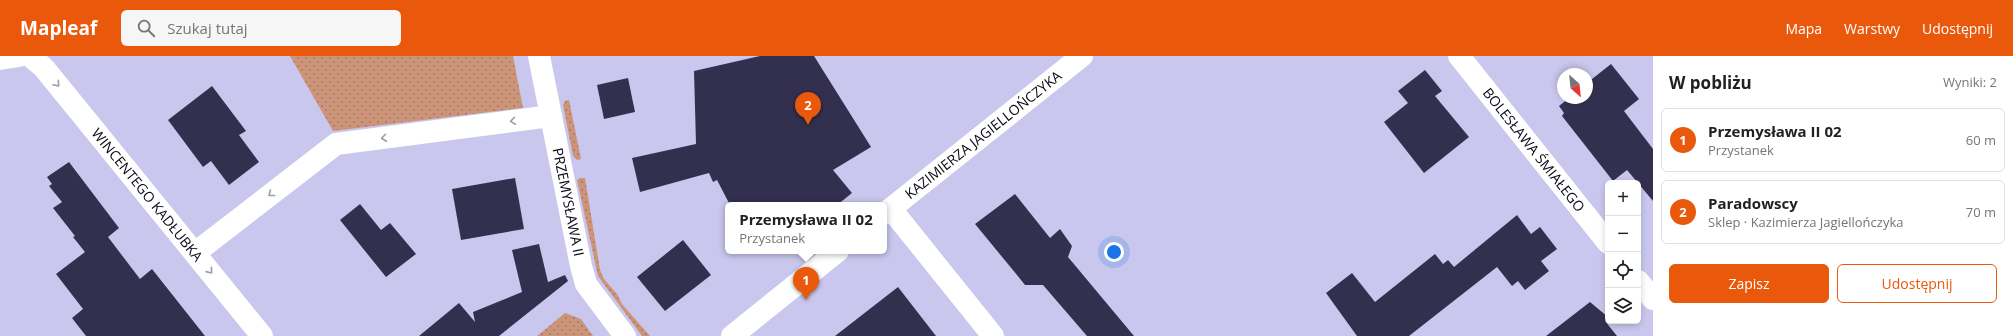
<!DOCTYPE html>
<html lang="pl">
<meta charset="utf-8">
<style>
:root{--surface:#fff;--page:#f6f6f6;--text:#202124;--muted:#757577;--line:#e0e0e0;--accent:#ea580c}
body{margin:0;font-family:"Open Sans",sans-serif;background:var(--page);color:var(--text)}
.controls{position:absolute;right:12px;bottom:12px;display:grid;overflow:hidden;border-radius:6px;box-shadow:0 2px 6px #0003}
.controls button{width:36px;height:36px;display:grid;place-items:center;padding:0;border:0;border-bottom:1px solid var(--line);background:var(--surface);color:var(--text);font:20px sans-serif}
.compass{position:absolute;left:1557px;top:12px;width:36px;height:36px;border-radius:50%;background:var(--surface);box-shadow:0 2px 6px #0003;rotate:153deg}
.you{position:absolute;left:1114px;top:196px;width:14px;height:14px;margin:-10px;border:3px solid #fff;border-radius:50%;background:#1a73e8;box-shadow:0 0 0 6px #1a73e833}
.badge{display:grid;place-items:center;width:26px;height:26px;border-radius:50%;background:var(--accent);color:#fff;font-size:13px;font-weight:700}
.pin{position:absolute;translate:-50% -33px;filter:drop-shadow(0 1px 2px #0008)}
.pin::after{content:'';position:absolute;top:21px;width:14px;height:12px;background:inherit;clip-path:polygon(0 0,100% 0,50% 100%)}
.popup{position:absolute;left:725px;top:146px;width:162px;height:52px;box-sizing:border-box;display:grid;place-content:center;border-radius:6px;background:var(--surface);filter:drop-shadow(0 1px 3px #0005);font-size:13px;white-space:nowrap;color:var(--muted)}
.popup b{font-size:15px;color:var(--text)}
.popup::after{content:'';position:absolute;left:50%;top:100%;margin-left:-8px;border:8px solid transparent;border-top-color:var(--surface)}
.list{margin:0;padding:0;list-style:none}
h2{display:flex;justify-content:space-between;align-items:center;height:52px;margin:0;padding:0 16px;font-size:17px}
h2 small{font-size:13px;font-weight:400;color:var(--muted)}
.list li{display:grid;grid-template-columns:26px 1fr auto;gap:12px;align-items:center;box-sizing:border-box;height:64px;margin:0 8px 8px;padding:0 8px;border:1px solid var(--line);border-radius:6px}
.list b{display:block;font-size:15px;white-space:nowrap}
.list p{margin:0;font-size:13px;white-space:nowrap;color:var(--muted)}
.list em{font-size:13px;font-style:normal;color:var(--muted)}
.actions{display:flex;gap:8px;padding:12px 16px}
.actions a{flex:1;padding:9px 0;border:1px solid var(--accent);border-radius:6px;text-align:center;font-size:14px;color:var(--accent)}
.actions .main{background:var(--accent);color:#fff}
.icon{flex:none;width:22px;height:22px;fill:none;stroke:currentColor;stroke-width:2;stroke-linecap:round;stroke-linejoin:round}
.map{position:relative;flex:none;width:1653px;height:280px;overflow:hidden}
header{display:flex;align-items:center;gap:24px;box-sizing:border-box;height:56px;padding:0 20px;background:var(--accent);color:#fff}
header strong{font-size:19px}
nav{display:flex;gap:22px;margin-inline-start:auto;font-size:14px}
.search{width:280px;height:36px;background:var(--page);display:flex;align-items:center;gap:10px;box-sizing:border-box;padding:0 14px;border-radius:6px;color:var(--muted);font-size:15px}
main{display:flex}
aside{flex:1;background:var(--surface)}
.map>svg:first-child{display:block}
.grass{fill:url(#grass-dots)}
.building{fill:#33304f}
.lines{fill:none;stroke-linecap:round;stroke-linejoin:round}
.minor{stroke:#fff;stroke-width:22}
.oneway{stroke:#9d9da2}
.labels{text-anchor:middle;stroke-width:4;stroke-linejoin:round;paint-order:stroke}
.street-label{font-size:14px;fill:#0b0a17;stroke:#eaeafe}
</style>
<header>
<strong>Mapleaf</strong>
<div class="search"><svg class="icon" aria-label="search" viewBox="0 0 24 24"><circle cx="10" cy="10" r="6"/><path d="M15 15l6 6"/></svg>Szukaj tutaj</div>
<nav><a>Mapa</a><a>Warstwy</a><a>Udostępnij</a></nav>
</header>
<main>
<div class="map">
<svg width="1653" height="280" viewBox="0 0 1653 280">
<defs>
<pattern id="grass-dots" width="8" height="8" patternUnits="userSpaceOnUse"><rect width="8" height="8" fill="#cc957a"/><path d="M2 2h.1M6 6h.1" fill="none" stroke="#a47863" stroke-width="1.8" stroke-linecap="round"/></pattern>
</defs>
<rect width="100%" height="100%" fill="#c9c7ed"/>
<g class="grass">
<path d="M 290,0 L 513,0 L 523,52 L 333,75 Z"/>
<path d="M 569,44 L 581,103 L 577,104 L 573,100 L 563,49 L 565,45 Z"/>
<path d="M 580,122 L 585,122 L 600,214 L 604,223 L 617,238 L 622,248 L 650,280 L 642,280 L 598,220 L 577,124 Z"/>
<path d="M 565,257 L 581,263 L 593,280 L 537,280 Z"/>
</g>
<g class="building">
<path d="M 760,0 L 814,0 L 871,91 L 833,114 L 852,137 L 837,149 L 730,149 L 717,124 L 713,126 L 709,117 L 640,136 L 632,102 L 696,88 L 694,15 Z"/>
<path d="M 1611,8 L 1639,43 L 1624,55 L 1653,93 L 1653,145 L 1627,114 L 1613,125 L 1562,60 L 1564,57 L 1559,50 L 1569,42 L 1587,42 L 1587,27 Z"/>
<path d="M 1425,14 L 1442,35 L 1435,40 L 1469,81 L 1424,117 L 1384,66 L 1408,47 L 1398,35 Z"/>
<path d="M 628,22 L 635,56 L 604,63 L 597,29 Z"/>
<path d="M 212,30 L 246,75 L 239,79 L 259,106 L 229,129 L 211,105 L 203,111 L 168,64 Z"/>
<path d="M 69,106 L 119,172 L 108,181 L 140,223 L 152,213 L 205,280 L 86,280 L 72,262 L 83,253 L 56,218 L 85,196 L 73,181 L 75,180 L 53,152 L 62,146 L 49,130 L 52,128 L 47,121 Z"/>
<path d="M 515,122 L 524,173 L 461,184 L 452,133 Z"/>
<path d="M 1015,138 L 1050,182 L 1060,173 L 1072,190 L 1068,201 L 1134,280 L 1087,280 L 1043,229 L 1025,229 L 1017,219 L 975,168 Z"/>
<path d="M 360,148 L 381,174 L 390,167 L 416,198 L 386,221 L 340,164 Z"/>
<path d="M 1517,159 L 1531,178 L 1540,171 L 1557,193 L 1541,205 L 1549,215 L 1525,234 L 1518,225 L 1512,230 L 1497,211 L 1409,280 L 1357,280 L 1326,237 L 1352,217 L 1375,246 L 1435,198 L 1443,208 L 1448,204 L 1454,211 Z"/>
<path d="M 683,184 L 711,219 L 665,255 L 637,221 Z"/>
<path d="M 539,188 L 548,226 L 565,219 L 568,225 L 499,280 L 419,280 L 459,247 L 475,266 L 473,256 L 522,236 L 512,194 Z"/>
<path d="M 898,231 L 936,280 L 835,280 Z"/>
<path d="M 1590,246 L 1608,261 L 1605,265 L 1617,280 L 1546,280 Z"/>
</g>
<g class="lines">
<g class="minor">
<path id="s1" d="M 30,0 L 44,12 L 262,280"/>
<path id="s2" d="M 539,0 L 581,210 L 586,228 L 625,280"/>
<path id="s3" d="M 1459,0 L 1608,187"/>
<path d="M 0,3 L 19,0"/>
<path d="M 891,153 L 993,280"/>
<path id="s4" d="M 884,158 L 1082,0"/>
<path d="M 195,197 L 336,88 L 551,60"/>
<path d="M 1638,225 L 1653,243"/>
<path d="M 732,280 L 838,195"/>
</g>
</g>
<defs><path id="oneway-chevron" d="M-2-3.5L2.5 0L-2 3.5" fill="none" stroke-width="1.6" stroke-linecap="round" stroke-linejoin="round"/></defs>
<g class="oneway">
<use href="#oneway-chevron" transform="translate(57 28) rotate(50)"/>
<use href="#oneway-chevron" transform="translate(513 65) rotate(172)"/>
<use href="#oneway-chevron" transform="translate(384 82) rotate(173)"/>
<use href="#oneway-chevron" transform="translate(271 138) rotate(142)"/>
<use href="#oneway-chevron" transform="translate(210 215) rotate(51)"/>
</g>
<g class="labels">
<g class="street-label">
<text dy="5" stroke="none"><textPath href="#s4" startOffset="127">KAZIMIERZA JAGIELLOŃCZYKA</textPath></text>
<text dy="5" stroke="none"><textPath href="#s3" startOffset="120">BOLESŁAWA ŚMIAŁEGO</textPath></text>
<text dy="5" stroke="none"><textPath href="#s1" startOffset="182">WINCENTEGO KADŁUBKA</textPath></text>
<text dy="5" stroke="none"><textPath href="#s2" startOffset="149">PRZEMYSŁAWA II</textPath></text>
</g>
</g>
</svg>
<div class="controls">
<button>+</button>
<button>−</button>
<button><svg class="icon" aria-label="locate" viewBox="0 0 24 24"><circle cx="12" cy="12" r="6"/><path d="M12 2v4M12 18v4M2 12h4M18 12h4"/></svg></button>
<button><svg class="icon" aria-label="layers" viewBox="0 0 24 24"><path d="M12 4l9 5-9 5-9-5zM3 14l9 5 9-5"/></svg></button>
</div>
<svg class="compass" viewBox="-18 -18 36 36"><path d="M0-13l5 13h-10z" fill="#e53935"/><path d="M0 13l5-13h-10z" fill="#757577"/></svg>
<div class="you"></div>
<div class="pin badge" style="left:806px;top:244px">1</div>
<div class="popup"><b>Przemysława II 02</b>Przystanek</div>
<div class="pin badge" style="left:808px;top:69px">2</div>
</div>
<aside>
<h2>W pobliżu<small>Wyniki: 2</small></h2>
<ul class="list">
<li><span class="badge">1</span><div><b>Przemysława II 02</b><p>Przystanek</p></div><em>60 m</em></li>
<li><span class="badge">2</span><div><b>Paradowscy</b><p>Sklep · Kazimierza Jagiellończyka</p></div><em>70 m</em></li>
</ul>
<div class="actions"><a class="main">Zapisz</a><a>Udostępnij</a></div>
</aside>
</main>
